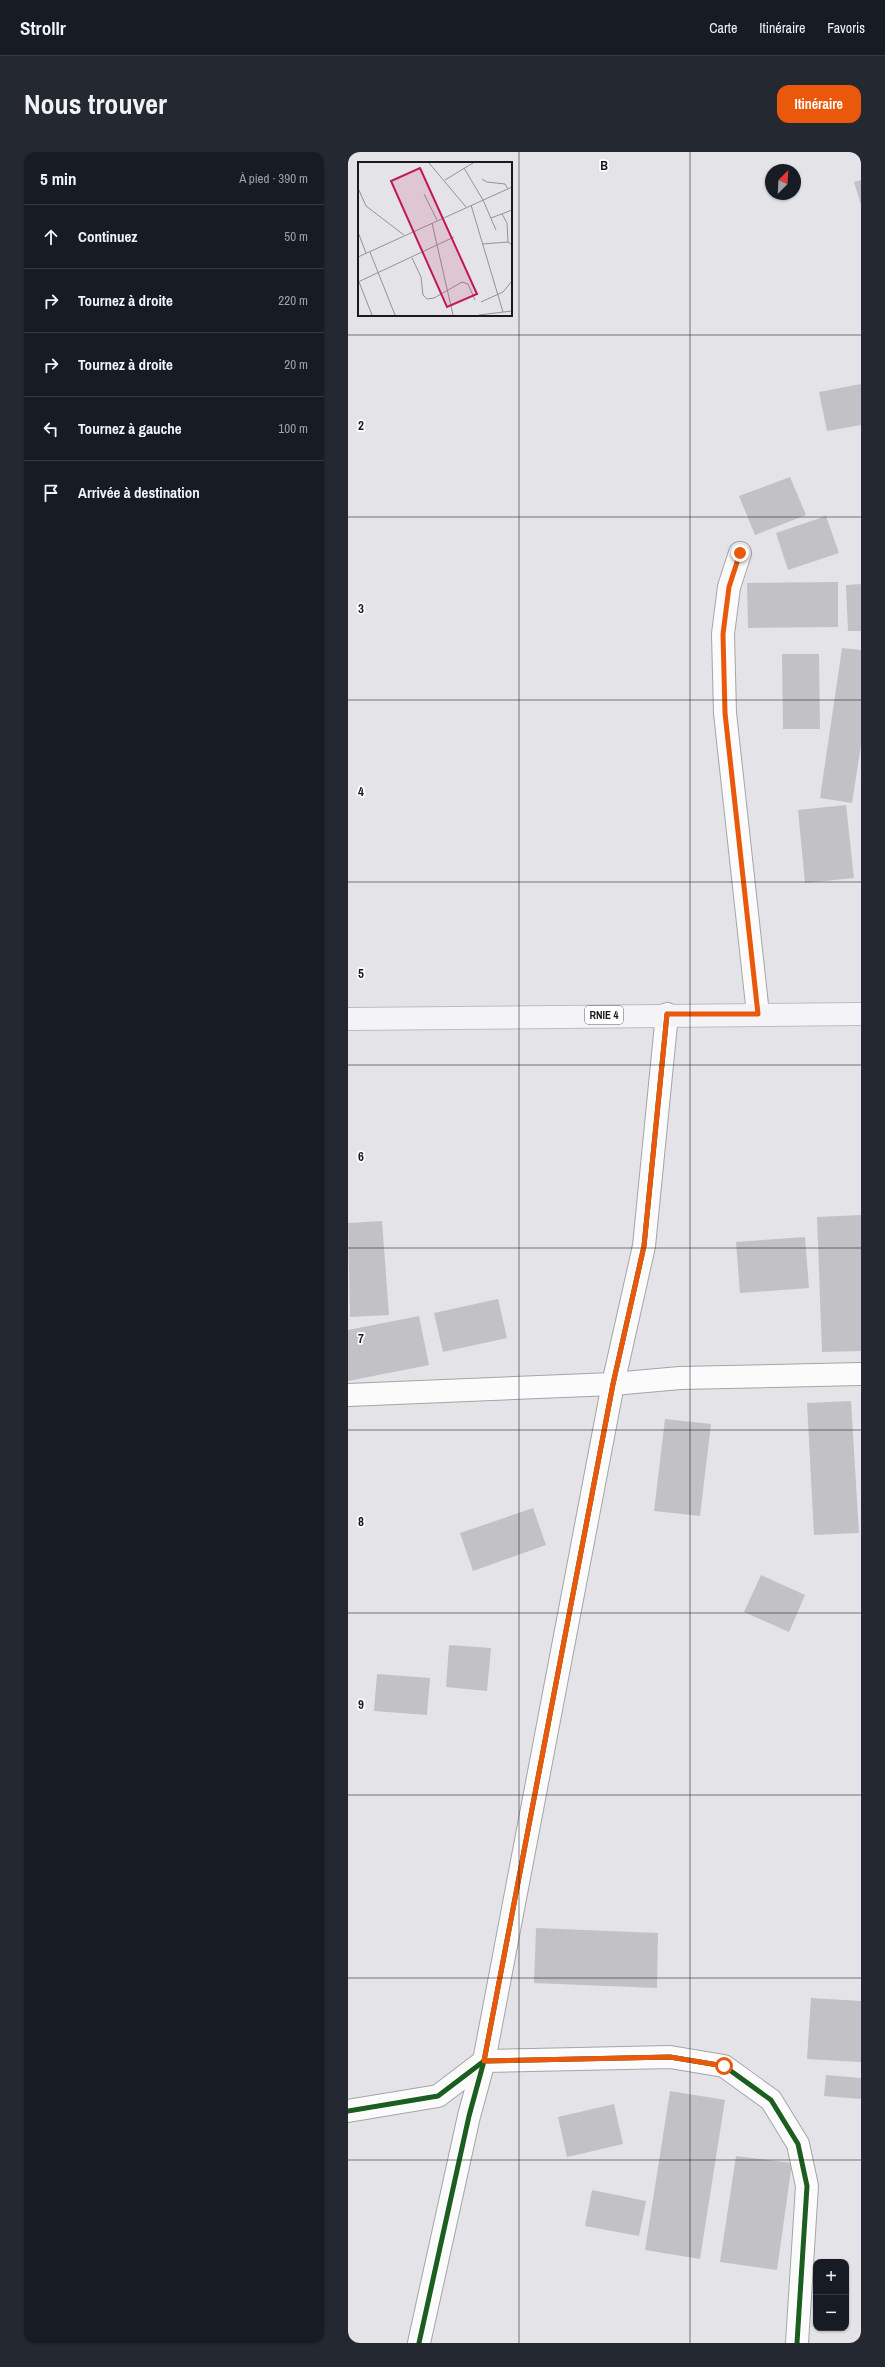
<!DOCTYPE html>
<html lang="fr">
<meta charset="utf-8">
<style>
:root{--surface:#171b24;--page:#242831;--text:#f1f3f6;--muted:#9ea1a6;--line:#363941;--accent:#ea580c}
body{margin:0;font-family:"Archivo Narrow",sans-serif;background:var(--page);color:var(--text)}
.controls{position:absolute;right:12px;bottom:12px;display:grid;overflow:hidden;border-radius:8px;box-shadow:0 1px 3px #0004}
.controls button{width:36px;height:36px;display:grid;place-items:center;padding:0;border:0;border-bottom:1px solid var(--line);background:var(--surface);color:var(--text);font:20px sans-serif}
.compass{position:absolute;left:417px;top:12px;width:36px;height:36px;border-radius:50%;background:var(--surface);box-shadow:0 1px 3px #0004;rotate:24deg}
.stop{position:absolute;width:12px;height:12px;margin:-9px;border:3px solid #ea580c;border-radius:50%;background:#fff}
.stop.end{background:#ea580c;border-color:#fff;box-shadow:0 1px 4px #0008}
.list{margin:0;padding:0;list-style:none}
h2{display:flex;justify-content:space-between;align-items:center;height:52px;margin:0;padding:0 16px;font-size:17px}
h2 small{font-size:13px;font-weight:400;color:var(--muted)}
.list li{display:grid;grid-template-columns:26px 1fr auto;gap:12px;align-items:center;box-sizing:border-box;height:64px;padding:0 16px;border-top:1px solid var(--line)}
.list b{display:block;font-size:15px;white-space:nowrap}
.list em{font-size:13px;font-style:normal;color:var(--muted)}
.icon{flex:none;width:22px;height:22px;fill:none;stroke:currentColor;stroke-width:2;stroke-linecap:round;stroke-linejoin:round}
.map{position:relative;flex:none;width:513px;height:2191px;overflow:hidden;border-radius:12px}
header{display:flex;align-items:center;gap:24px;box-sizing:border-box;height:56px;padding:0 20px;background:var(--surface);border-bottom:1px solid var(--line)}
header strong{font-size:19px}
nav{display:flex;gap:22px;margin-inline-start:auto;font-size:14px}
.intro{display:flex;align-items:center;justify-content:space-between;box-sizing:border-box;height:96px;padding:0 24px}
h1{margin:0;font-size:28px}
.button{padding:10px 18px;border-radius:12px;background:var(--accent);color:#fff;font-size:14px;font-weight:700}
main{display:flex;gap:24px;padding:0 24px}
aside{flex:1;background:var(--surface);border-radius:12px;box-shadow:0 1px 3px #0004}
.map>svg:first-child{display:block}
.building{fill:#c2c2c6}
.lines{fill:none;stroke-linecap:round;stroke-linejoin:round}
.minor-casing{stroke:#a5a5a8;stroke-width:24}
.major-casing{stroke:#bbbbc3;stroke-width:24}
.minor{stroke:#fbfbfc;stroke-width:22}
.major{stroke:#f4f4f8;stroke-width:22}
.cycleway-casing{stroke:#fff;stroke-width:8}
.cycleway{stroke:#1b5e20;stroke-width:5}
.route{stroke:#ea580c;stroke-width:5}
.grid{fill:none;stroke:#1a1a1d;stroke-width:1;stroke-opacity:0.55}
.labels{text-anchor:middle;stroke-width:3.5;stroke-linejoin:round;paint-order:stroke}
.shield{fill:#fff;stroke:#5f5f61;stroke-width:1}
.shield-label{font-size:11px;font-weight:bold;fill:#1a1a1d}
.inset-road{fill:none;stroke:#939397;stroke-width:1}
.view{fill:#c2185b;fill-opacity:0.15;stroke:#c2185b;stroke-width:2}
.inset-edge{fill:none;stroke:#1a1a1d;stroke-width:2}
.grid-label{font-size:13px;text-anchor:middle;font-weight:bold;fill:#1a1a1d;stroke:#fff;stroke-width:3.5;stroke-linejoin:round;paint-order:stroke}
</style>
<header>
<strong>Strollr</strong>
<nav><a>Carte</a><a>Itinéraire</a><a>Favoris</a></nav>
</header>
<div class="intro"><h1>Nous trouver</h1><a class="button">Itinéraire</a></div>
<main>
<aside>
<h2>5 min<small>À pied · 390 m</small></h2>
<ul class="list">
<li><svg class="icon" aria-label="ahead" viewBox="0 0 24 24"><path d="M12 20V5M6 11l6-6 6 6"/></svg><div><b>Continuez</b></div><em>50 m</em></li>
<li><svg class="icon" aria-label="right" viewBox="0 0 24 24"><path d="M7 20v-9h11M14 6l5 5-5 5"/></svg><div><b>Tournez à droite</b></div><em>220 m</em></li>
<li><svg class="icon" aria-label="right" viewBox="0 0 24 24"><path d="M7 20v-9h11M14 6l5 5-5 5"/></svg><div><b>Tournez à droite</b></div><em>20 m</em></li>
<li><svg class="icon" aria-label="left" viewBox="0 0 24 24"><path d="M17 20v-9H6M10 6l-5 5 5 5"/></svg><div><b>Tournez à gauche</b></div><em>100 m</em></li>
<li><svg class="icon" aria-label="arrive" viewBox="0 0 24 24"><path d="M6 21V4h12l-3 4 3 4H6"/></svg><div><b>Arrivée à destination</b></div></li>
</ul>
</aside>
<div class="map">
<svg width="513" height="2191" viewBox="0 0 513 2191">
<rect width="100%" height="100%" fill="#e4e4e8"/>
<g class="building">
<path d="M 513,28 L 513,53 L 506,30 Z"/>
<path d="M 513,232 L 513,273 L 479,279 L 471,240 Z"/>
<path d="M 442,325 L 458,363 L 407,383 L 391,344 Z"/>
<path d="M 478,364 L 491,401 L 440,418 L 428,381 Z"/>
<path d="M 490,430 L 490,475 L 400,476 L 399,431 Z"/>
<path d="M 513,432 L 513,479 L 500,479 L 498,433 Z"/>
<path d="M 494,496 L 513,498 L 513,593 L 504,651 L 472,646 Z"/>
<path d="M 434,502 L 471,502 L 472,577 L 435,577 Z"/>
<path d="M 498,653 L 506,726 L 457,731 L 450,658 Z"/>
<path d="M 513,1063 L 513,1199 L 474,1200 L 469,1065 Z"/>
<path d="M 34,1069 L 41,1163 L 2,1165 L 0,1071 Z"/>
<path d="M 457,1085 L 461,1136 L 392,1141 L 388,1090 Z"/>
<path d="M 150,1147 L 159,1186 L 95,1200 L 86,1161 Z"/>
<path d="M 71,1164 L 81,1213 L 0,1229 L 0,1178 Z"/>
<path d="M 503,1249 L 511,1381 L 466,1383 L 459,1251 Z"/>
<path d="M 317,1267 L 363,1272 L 352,1364 L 306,1359 Z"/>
<path d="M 185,1356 L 198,1393 L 125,1419 L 112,1381 Z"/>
<path d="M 413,1423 L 457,1443 L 441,1480 L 396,1460 Z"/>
<path d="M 101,1493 L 143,1496 L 139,1539 L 98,1535 Z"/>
<path d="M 29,1522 L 82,1526 L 79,1563 L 26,1559 Z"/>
<path d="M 188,1776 L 310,1781 L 309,1836 L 186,1831 Z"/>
<path d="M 463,1846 L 513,1849 L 513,1910 L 459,1907 Z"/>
<path d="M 478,1923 L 513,1926 L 513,1947 L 476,1944 Z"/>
<path d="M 322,1939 L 377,1948 L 352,2107 L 297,2098 Z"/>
<path d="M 266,1952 L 275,1992 L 219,2005 L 210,1965 Z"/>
<path d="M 388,2004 L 444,2011 L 429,2118 L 372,2110 Z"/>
<path d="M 244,2038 L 298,2049 L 291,2084 L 237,2074 Z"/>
</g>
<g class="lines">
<g class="minor-casing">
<g id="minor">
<path d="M 392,401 L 381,435 L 375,482 L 377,561 L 410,862"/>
<path d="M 0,1243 L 265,1232 L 332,1226 L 513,1222"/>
<path d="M 0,1959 L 90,1944 L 136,1909 L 322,1905 L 376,1914 L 423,1948 L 450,1992 L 459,2034 L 449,2191"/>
<path d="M 71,2191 L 121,1964 L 136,1909 L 265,1232 L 296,1094 L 319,862"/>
</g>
</g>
<g class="major-casing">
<path id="major" d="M 0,867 L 513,862"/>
</g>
<use href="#minor" class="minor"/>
<use href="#major" class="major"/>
<g class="cycleway-casing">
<g id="cycleway">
<path d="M 0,1959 L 90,1944 L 136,1909 L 322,1905 L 376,1914 L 423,1948 L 450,1992 L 459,2034 L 449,2191"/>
<path d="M 71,2191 L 121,1964 L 136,1909 L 265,1232 L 296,1094 L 319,862"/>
</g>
</g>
<use href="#cycleway" class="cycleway"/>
</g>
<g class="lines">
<path class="route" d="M 376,1914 L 322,1905 L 136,1909 L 265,1232 L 296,1094 L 319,862 L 410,862 L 377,561 L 375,482 L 381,435 L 392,401"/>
</g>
<path class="grid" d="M 171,0 L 171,2191M 342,0 L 342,2191M 0,183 L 513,183M 0,365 L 513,365M 0,548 L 513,548M 0,730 L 513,730M 0,913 L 513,913M 0,1096 L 513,1096M 0,1278 L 513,1278M 0,1461 L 513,1461M 0,1643 L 513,1643M 0,1826 L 513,1826M 0,2008 L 513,2008"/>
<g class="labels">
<rect class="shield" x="237" y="854" width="38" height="18" rx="3"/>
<g class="shield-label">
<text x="256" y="867">RNIE 4</text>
</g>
</g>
<g transform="translate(10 10)">
<rect width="154" height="154" fill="#e4e4e8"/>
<path class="inset-road" d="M 71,1 L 108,45M 106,6 L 125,38 L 138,68M 124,17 L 129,20 L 147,22 L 150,27M 87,18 L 115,1M 0,26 L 8,44 L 46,73M 66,32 L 79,58M 113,43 L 145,150M 144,52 L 149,61 L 150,80 L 154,83M 133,56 L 154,48M 74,61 L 95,153M 0,70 L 8,91M 125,82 L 150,80M 12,90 L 37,153M 0,95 L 154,25M 54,96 L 63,115 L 65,133 L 69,137 L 76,136 L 104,120 L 110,122 L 117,138M 0,120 L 96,75M 1,120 L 14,153M 123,140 L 145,130 L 154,119M 121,153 L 154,149"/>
<path class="view" d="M 62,6 L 119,132 L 89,145 L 33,19 Z"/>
<rect width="154" height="154" class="inset-edge"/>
</g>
<g class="grid-label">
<text x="256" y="18">B</text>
<text x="13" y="278">2</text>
<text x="13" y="461">3</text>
<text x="13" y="644">4</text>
<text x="13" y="826">5</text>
<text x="13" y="1009">6</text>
<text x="13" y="1191">7</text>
<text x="13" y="1374">8</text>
<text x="13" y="1557">9</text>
</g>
</svg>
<div class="controls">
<button>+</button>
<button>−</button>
</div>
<svg class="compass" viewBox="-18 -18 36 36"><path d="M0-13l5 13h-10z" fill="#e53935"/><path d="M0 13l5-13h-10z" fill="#9ea1a6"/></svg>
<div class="stop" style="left:376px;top:1914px"></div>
<div class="stop end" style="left:392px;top:401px"></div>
</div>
</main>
